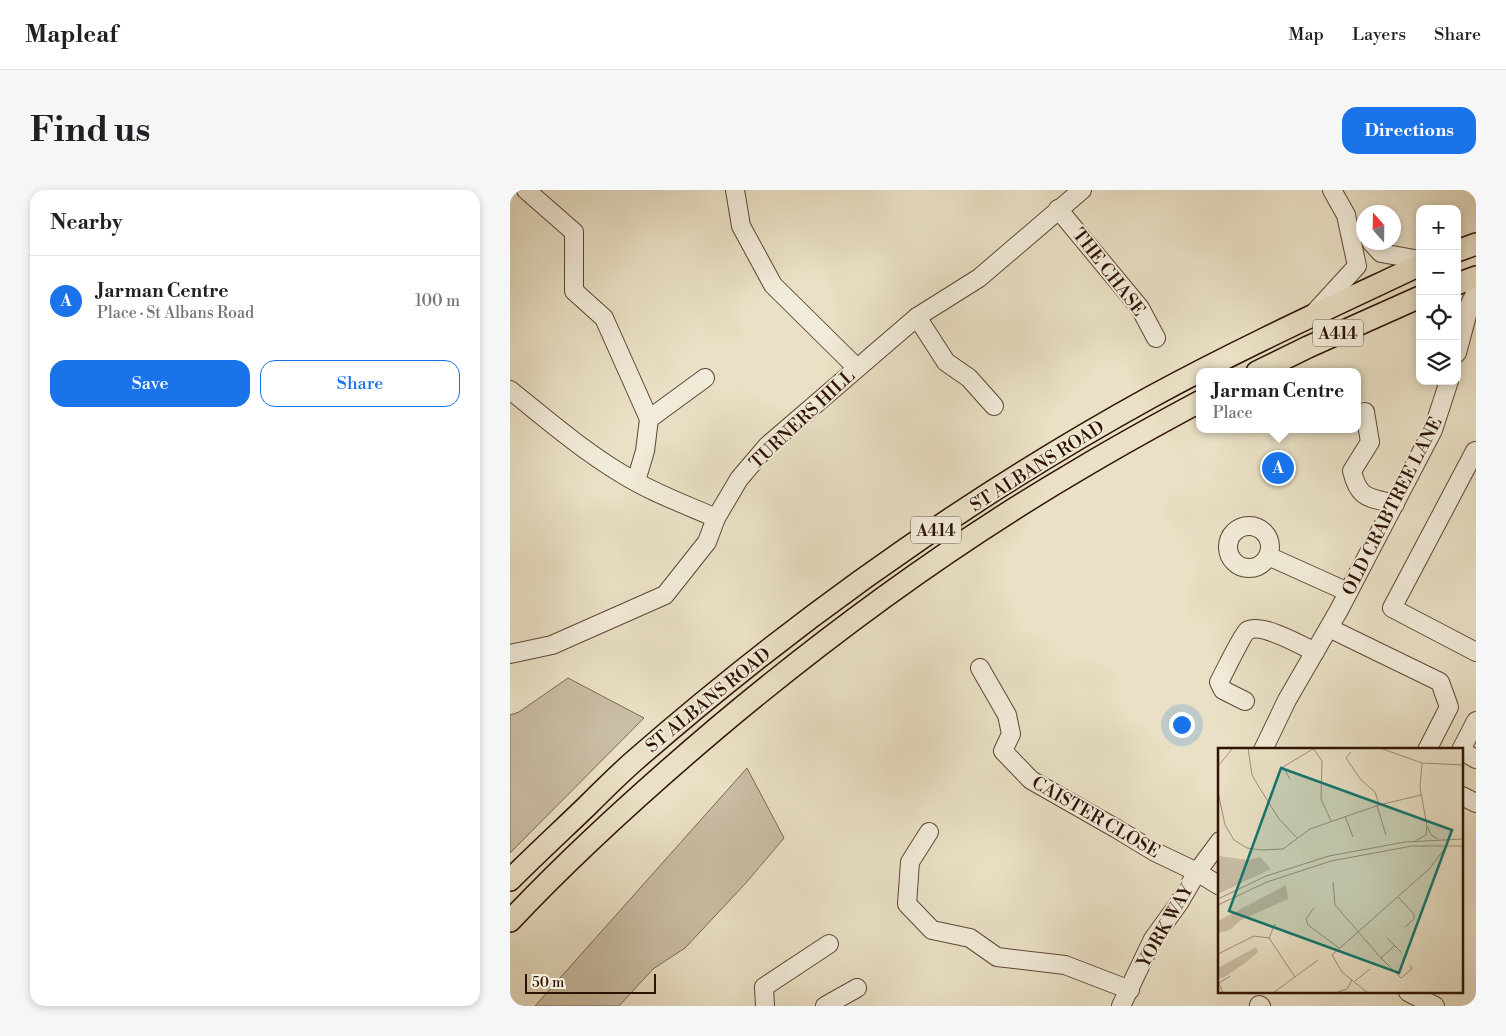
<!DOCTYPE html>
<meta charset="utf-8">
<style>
:root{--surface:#fff;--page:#f6f6f6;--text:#202124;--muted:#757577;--line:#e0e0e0;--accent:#1a73e8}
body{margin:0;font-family:"Libre Bodoni",serif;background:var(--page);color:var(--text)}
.controls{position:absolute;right:15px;top:15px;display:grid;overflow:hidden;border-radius:10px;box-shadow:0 2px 8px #0003}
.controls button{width:45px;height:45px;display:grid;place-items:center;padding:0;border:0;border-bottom:1px solid var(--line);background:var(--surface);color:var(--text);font:25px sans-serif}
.compass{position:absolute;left:846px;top:15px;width:45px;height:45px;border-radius:50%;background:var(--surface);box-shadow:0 2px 8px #0003;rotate:340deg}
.scale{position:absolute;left:15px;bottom:12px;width:131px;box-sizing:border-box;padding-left:5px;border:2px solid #2f1204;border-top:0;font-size:14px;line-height:18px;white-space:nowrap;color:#2f1204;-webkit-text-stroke:4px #f1ebd9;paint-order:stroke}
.you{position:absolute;left:671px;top:534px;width:18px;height:18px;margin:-12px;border:4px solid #fff;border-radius:50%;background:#1a73e8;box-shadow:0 0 0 8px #1a73e833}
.badge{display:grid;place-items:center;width:32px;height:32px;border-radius:50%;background:var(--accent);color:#fff;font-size:16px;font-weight:700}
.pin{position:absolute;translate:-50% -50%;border:2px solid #fff;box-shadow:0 1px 5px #0006}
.popup{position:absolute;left:686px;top:178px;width:165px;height:65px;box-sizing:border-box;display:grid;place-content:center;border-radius:10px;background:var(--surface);filter:drop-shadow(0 1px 4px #0005);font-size:16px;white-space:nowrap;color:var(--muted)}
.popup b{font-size:19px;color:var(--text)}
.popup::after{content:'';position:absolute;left:50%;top:100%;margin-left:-10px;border:10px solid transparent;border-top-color:var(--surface)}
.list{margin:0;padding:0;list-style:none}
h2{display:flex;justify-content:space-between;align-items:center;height:65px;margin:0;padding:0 20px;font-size:21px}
h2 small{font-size:16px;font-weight:400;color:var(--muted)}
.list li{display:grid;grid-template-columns:32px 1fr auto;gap:15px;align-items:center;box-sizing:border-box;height:90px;padding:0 20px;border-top:1px solid var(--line)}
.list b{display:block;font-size:19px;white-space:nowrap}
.list p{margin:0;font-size:16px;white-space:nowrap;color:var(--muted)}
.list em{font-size:16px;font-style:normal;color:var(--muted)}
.actions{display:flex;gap:10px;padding:15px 20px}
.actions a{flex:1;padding:11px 0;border:1px solid var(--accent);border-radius:15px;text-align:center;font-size:18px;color:var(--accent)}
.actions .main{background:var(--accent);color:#fff}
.icon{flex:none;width:28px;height:28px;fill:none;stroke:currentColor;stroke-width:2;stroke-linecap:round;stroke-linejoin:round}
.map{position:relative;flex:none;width:966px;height:816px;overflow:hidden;border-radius:15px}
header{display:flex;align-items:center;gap:30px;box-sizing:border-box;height:70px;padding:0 25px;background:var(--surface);border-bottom:1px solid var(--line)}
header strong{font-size:24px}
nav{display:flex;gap:28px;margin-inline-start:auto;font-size:18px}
.intro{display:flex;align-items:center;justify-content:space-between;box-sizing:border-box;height:120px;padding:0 30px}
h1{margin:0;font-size:35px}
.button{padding:12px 22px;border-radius:15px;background:var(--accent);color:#fff;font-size:18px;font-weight:700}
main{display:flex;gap:30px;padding:0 30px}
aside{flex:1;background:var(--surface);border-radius:15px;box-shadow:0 2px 8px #0003}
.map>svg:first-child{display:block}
.green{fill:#c9bda4;stroke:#7c6854}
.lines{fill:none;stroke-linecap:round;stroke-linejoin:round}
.minor-casing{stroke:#5e4634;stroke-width:20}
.major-casing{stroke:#2f1204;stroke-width:24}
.minor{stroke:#f1ebd9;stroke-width:18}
.major{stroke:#e9e0c5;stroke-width:21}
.labels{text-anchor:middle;stroke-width:4;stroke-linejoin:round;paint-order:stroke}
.shield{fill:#f1ebd9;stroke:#695344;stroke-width:1}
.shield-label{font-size:16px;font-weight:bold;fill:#2f1204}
.street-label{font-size:18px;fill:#2f1204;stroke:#f1ebd9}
.inset-road{fill:none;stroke:#9f8e78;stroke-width:1}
.view{fill:#0f766e;fill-opacity:0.15;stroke:#0f766e;stroke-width:2.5}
.inset-edge{fill:none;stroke:#2f1204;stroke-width:2.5}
</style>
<header>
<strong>Mapleaf</strong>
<nav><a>Map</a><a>Layers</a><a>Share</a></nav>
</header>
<div class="intro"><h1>Find us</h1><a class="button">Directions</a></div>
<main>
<aside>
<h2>Nearby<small></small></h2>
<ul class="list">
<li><span class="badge">A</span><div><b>Jarman Centre</b><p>Place · St Albans Road</p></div><em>100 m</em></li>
</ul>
<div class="actions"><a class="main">Save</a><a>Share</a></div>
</aside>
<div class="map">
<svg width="966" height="816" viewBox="0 0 966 816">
<rect width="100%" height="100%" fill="#e9e0c5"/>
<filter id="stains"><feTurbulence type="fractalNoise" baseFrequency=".004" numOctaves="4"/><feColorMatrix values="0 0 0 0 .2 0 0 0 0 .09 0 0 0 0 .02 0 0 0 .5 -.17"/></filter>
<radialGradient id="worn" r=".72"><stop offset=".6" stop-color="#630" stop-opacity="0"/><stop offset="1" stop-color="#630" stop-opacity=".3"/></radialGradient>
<g class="green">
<path d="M 58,488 L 134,528 L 0,663 L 0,525 L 9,522 Z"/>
<path d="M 237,578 L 274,648 L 235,694 L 175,758 L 143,779 L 109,816 L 25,816 Z"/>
</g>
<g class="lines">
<g class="minor-casing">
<g id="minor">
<path d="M 16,0 L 64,42 L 64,101 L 94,128 L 139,229 L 195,188"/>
<path d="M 225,0 L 231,36 L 263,95 L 347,178"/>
<path d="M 548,19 L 630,118 L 646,148"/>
<path d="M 861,52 L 871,63 L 910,70"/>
<path d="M 804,123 L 847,76 L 836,25 L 822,0"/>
<path d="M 407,127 L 436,172 L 459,188 L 484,216"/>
<path d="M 947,163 L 960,114 L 966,102"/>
<path d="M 0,200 C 36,229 72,260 112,284 C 141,302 174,314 206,328"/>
<path d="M 855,222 L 860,252 L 842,281 C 849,310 859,307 885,314"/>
<path d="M 965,261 L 882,418 L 966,462"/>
<path d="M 126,291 L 135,261 L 139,229"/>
<circle cx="739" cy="357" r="21"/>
<path d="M 758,366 L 838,402"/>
<path d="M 819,438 L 930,492 L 939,517 L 917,560"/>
<path d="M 0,464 L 42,455 L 155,405 L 197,352 L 206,328 L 229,289 L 257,256 L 407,127 L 469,88 L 572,0"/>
<path d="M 470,478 L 497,525 L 501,544 L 493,561 L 521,590 L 607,639 L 645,662 L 687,682 L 710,696"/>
<path d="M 735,511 L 713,500 L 709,492 C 714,483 732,445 737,441 C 750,432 791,455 805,462"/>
<path d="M 753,560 L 777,510 L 829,420 L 923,240 L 939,191"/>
<path d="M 951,560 L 966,531"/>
<path d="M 952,561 L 966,569"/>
<path d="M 952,606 L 966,613"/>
<path d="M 419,642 L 400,672 L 397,714 L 422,740 L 460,748 L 487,767 L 555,775 L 620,800"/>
<path d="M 898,802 L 925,816"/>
<path d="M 749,815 L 751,816"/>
<path d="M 255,816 L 254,797 L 319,754"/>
<path d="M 315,816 L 347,798"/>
<path d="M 611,816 L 643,749 L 669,713 L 687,682 L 710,651"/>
</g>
</g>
<g class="major-casing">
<g id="major">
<path d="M 947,61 L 966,54"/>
<path d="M 947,94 L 966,87"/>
<path d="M 747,182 L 798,157 L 910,107"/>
<path d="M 0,690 C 25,665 51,641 76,617 C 92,601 108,585 124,571 C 283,432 456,309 641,207 C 729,159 819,118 910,75"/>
<path d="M 0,731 C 65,662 135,599 207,538 C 320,443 440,355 568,280 C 608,256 648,234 689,212"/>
</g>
</g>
<use href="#minor" class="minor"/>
<use href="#major" class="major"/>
</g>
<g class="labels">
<g class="shield">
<rect x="803" y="129.5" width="50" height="27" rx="4"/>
<rect x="401" y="326.5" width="50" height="27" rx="4"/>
</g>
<g class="shield-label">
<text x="828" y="149">A414</text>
<text x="426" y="346">A414</text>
</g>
<g class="street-label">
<text transform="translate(599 82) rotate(52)" y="6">THE CHASE</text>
<text transform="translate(292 229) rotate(-43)" y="6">TURNERS HILL</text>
<text transform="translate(527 276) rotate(-32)" y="6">ST ALBANS ROAD</text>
<text transform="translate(882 316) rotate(-63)" y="6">OLD CRABTREE LANE</text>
<text transform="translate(198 510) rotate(-39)" y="6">ST ALBANS ROAD</text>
<text transform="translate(586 627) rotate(30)" y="6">CAISTER CLOSE</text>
<text transform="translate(655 736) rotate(-60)" y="6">YORK WAY</text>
</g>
</g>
<g transform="translate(708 558)">
<rect width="245" height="245" fill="#e9e0c5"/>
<path d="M 0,108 L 31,112 L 42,109 L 53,121 L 0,146 ZM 68,137 L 70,151 L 23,172 L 12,182 L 0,185 L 0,173 ZM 38,199 L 40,204 L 27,215 L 5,230 L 0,229 L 0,220 Z" fill="#c9bda4"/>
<path class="inset-road" d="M 30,0 L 34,27 L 41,39 L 61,71 L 79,90M 95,0 L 104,13 L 103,51 L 113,73M 162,0 L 204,15 L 245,17M 133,4 L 128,10 L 143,32 L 157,44 L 161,57M 204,15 L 202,39 L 209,78 L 213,87 L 220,91M 0,18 L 15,0M 72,31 L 65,19 L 95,1M 0,44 L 7,77 L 16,92 L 29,100 L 42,102 L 65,101 L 92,81 L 161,57 L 203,47M 159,58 L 168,87M 127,68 L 135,89M 197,93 L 208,87 L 209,78M 115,134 L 117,157 L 163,210 L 183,230 L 194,221 L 192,217M 180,149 L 196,166 L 196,171 L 187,179M 0,151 L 48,128 L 111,108 L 187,94 L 245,91M 0,157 L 49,134 L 113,113 L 194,98 L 245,98M 96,160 L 88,171 L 90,177 L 121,200M 57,176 L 51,190 L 77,229M 169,190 L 184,205M 0,206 L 36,188 L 51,190M 163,210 L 176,198M 137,233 L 152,221M 5,245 L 1,235 L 12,228M 55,245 L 100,212M 117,245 L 129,241 L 134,232M 150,245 L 124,224 L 114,207 L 211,121 L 228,99"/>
<path class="view" d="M 63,20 L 234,82 L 181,225 L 11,163 Z"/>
<rect width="245" height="245" class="inset-edge"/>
</g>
<rect width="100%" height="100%" filter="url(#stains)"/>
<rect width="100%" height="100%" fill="url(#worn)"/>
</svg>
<div class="controls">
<button>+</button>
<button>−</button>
<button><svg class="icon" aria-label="locate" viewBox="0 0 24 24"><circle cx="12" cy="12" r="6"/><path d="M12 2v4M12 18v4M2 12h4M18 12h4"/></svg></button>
<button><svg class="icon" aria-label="layers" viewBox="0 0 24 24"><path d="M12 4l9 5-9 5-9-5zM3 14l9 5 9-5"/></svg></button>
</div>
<svg class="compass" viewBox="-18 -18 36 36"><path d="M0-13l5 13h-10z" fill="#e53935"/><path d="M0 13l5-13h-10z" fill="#757577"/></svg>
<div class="scale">50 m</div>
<div class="you"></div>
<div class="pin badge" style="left:768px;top:278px">A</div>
<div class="popup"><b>Jarman Centre</b>Place</div>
</div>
</main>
